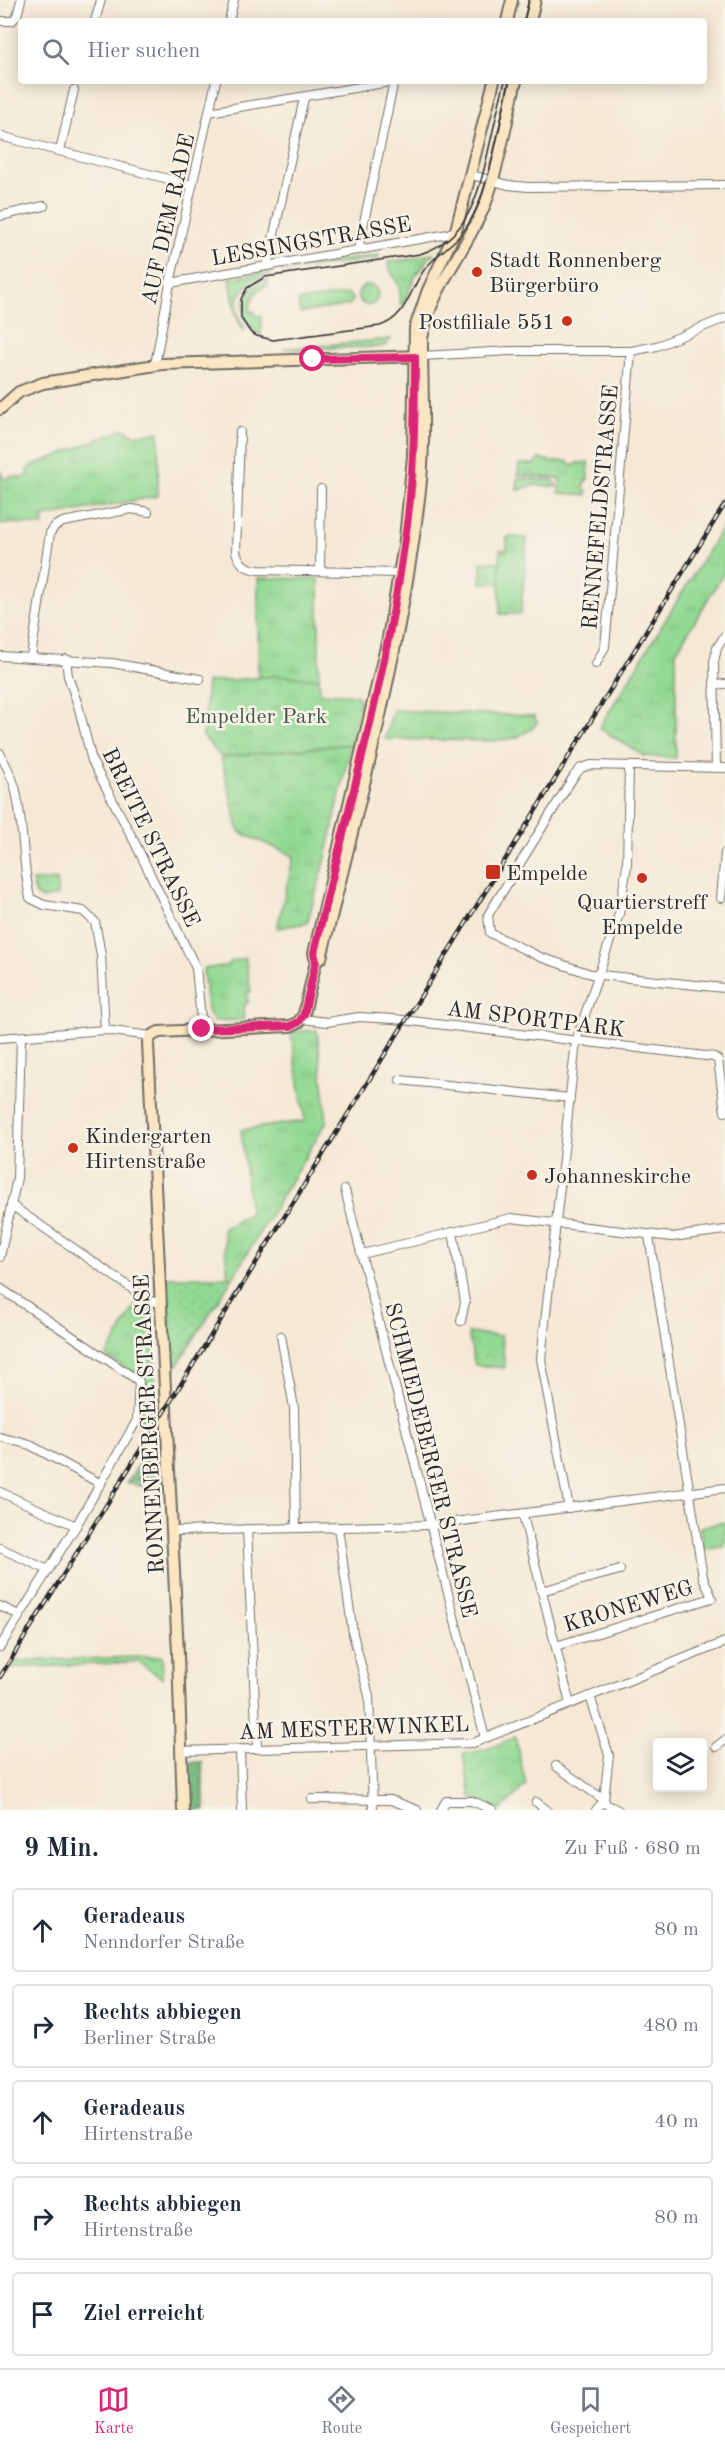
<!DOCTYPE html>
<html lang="de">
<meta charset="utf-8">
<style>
:root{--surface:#fff;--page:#f6f6f7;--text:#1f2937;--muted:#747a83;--line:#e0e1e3;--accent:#db2777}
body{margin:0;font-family:"Old Standard TT",serif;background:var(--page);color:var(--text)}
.controls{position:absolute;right:18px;bottom:18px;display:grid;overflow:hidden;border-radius:6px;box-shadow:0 3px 15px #0003}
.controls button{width:54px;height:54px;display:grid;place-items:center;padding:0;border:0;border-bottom:2px solid var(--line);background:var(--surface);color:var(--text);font:30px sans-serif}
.stop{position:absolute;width:18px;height:18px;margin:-14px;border:4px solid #db2777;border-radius:50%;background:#fff}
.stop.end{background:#db2777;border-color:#fff;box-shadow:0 2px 6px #0008}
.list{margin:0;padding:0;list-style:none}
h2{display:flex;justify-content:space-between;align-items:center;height:78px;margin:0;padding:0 24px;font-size:26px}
h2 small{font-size:20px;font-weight:400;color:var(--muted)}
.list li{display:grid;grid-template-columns:39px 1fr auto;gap:18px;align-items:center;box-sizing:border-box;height:84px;margin:0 12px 12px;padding:0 12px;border:2px solid var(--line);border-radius:6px}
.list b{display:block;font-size:22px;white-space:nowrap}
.list p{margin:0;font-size:20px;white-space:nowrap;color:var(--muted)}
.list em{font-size:20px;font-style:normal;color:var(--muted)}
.icon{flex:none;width:33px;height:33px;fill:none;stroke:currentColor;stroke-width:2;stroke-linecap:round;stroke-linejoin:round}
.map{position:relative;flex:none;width:725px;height:1810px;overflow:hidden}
.search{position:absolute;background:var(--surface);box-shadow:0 3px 15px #0003;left:18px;right:18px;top:18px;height:66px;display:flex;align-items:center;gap:15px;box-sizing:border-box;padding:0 21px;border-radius:6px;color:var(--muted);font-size:22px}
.sheet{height:558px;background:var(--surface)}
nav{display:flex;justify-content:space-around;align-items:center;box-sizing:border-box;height:84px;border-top:2px solid var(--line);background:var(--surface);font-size:16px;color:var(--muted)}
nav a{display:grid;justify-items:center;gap:3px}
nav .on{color:var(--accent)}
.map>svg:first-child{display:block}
.grass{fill:url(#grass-tufts);stroke:#5e825f;stroke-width:1.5}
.forest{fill:url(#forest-firs);stroke:#507254;stroke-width:1.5}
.park{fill:url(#park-crowns);stroke:#5e825f;stroke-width:1.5}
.garden{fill:url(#garden-dots);stroke:#5e825f;stroke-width:1.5}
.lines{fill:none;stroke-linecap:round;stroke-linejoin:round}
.stream{stroke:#76b6ea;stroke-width:2}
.street-casing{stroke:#726e66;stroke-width:10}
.secondary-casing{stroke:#726e66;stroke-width:14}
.street{stroke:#fff;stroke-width:8}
.secondary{stroke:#fbe6c3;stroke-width:10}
.tram{stroke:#2b2b2b;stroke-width:1.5}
.rail-casing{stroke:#2b2b2b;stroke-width:4.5}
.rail{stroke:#f7f3e8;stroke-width:2;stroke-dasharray:7;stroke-linecap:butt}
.route{stroke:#db2777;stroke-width:8}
.poi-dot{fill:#c8321e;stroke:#f7f3e8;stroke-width:2}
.labels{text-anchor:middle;stroke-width:5;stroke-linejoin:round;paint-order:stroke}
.street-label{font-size:22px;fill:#2b2b2b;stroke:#f7f3e8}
.poi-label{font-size:22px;fill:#2b2b2b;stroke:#f7f3e8;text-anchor:start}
.park-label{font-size:22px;fill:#455645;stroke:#f7f3e8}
</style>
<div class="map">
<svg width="725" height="1810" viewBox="0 0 725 1810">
<defs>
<pattern id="grass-tufts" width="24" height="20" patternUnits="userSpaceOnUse" patternTransform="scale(1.5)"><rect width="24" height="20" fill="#92d993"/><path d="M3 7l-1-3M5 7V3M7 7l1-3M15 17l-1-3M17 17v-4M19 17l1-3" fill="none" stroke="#7eba7f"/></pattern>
<pattern id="forest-firs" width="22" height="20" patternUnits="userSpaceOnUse" patternTransform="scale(1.5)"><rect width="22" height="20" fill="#75b97d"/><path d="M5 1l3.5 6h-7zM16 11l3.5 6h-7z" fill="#609767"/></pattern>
<pattern id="park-crowns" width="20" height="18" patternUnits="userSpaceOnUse" patternTransform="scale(1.5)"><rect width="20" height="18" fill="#92d993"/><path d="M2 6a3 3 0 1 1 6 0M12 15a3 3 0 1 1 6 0" fill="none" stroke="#7eba7f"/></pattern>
<pattern id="garden-dots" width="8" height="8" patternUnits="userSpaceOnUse" patternTransform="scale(1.5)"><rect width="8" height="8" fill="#92d993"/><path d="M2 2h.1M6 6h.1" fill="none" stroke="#7eba7f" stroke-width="1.8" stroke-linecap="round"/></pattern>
</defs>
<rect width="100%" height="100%" fill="#f7f3e8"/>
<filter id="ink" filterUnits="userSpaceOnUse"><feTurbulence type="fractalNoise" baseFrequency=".0167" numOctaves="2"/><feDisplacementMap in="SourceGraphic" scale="12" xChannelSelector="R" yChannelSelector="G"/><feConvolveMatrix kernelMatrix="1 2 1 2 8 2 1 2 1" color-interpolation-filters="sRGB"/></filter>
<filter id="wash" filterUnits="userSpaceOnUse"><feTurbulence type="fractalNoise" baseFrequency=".008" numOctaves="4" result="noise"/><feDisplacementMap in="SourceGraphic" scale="24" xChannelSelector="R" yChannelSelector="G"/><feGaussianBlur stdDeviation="1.35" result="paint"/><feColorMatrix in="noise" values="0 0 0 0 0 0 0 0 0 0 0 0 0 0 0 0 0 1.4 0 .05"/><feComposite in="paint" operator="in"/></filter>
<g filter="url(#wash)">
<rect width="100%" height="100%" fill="#f5e9d5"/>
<g class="grass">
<path d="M 433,253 L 415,277 L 403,305 L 400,304 C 403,280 391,280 388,262 L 412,259 Z"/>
<path d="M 378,255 L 379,258 L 282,272 L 282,269 Z"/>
<path d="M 273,271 L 273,273 C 246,278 225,302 245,329 L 243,331 L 236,315 L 230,278 Z"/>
<path d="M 268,279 L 268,285 C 256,289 250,298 250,312 L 254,311 L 255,315 L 261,316 L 261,335 C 233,320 241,289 268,279 Z"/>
<circle cx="368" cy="295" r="10"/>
<path d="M 348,294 L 353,300 L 349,305 L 300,313 L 298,301 Z"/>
<path d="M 391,339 L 386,345 L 378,347 L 283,349 Z"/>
<path d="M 124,429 L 134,435 L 159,432 L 158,496 L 44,517 L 43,526 L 14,523 L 0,525 L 0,470 L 4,479 L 12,476 L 13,478 L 19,476 L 20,478 L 28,475 L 26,470 L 32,466 Z"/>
<path d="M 538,459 L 548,460 L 548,462 L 568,461 L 568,464 L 577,465 L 578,462 L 583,464 L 584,462 L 588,462 L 588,480 L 585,480 L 584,490 L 587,491 L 587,495 L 559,493 L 560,479 L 518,475 L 519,464 L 536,464 Z"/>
<path d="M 518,478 L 554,481 L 557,487 L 533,485 L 517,491 Z"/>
<path d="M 725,523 L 725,571 L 676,652 L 676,758 L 644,756 L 599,728 Z"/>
<path d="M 507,537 L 527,538 L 521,614 L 500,614 L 500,550 L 507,550 Z"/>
<path d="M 258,578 L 319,579 L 319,678 L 258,677 Z"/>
<path d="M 393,710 L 534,716 L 537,722 L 532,729 L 515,738 L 493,741 L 385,739 Z"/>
<path d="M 351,744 L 325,862 L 307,923 L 277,928 L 294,856 L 239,832 L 221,757 Z"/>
<path d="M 245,958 L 251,992 L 247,993 L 248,1003 L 245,1003 L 243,1020 L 214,1021 L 207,1011 L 203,969 L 229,965 L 229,962 Z"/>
<path d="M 317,1030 L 327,1121 L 233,1277 L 228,1277 L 223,1229 L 250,1213 L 241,1130 L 305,1121 L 291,1032 Z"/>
<path d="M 137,1302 L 153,1311 L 155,1404 L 139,1430 L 145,1383 L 129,1370 L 106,1357 Z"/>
<path d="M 725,1522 L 725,1545 L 703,1549 L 700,1527 Z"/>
<path d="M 163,1656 L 162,1678 L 138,1662 L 12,1668 L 16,1661 Z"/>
</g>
<g class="forest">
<path d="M 158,1434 L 161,1491 L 127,1483 Z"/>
<path d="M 187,1762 L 202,1762 L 205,1810 L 189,1810 Z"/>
</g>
<g class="park">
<rect x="481" y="562" width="19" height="21"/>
<path d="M 275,676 L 319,678 L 320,693 L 357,695 L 360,702 L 351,744 L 221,757 L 203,736 L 207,682 Z"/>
<path d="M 57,880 L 57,896 L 42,899 L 35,895 L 32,881 Z"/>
<path d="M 468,1333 L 501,1336 L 505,1368 L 475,1365 Z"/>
<path d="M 515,1737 L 526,1784 L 501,1810 L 471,1797 L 463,1754 L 487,1749 Z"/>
</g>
<path class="garden" d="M 167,1277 L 233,1277 L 169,1378 L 172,1368 Z"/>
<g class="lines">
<path class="stream" d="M 722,1810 L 725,1808"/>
</g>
</g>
<g filter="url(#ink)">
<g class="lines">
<g class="street-casing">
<g id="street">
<path d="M 0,21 L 12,21 L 17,16 L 21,0"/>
<path d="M 95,21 L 101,0"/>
<path d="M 229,21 L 234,0"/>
<path d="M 209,112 L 396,81"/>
<path d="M 0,136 L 192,185"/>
<path d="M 60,151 L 74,90"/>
<path d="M 472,175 L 508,185 L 528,187 L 725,185"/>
<path d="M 0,216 L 44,206"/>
<path d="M 358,250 L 394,81"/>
<path d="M 267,266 L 304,98"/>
<path d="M 170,283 L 448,234 L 456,230"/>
<path d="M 422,356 L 510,351 L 631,351 L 657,346 L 725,318"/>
<path d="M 155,365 L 170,283 L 216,81"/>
<path d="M 240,432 L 236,552 C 240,564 245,568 257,570 L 402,573"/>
<path d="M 320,571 L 321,489"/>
<path d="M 0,656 L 112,663 L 200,679"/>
<path d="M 31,657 L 50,533 L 55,526 L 63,522 L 132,509 L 148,512"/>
<path d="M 66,659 L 68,676 L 78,705 L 92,761 L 133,839 L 196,968 L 202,1029"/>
<path d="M 596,664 L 605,647 L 631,351"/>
<path d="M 714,685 L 725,684"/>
<path d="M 0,753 C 5,764 12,776 15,787 C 24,824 22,862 30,898 L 44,905 L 83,911 L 95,922 L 101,955 L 105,1030"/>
<path d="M 716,768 L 714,662 L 717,648 L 725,635"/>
<path d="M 721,898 L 725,853"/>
<path d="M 724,988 L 591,974 L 540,957 L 490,933 L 488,915 L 574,776 L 581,768 L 591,765 L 725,768"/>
<path d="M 302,1019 L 327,1022 L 359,1017 L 394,1019 L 714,1057 L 718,1060 L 725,1112"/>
<path d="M 0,1038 L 105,1030 L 151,1036"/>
<path d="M 400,1080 L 570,1098"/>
<path d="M 345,1190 L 485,1738"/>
<path d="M 11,1205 L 150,1301 L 161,1303"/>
<path d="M 453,1232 L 465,1302 L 461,1321"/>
<path d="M 362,1254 L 511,1218 L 672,1237 L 725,1230"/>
<path d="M 0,1257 L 17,1178 L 21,1037"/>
<path d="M 0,1288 L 139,1381 L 137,1420 L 76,1526 L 0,1647"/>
<path d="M 281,1336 L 294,1408 L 296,1528"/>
<path d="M 0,1437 L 30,1445 L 101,1484"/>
<path d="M 0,1492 L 76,1526"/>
<path d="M 569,1508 L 541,1359 L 576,1041 L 619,914 L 627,866 L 629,766"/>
<path d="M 523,1515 L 570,1704"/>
<path d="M 338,1527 L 353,1634 L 369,1696 L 373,1810"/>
<path d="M 247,1529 L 257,1748"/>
<path d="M 173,1531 L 430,1525 L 725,1488"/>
<path d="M 0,1548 L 48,1570"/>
<path d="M 541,1591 L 620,1570"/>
<path d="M 0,1606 L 19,1615"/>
<path d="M 556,1646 L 712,1598 L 703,1577 L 649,1236"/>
<path d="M 590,1696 L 609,1755 L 604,1800 L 596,1810"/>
<path d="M 716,1747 L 725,1740"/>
<path d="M 240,1749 L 242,1810"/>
<path d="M 180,1751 L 473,1743 L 725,1642"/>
<path d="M 556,1766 L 604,1800 L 607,1805 L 618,1810"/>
<path d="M 312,1799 L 391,1800 L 417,1810"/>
<path d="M 536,1802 L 547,1810"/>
<path d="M 441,1810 L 446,1801 L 472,1801 L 493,1810"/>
</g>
</g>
<g class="secondary-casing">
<g id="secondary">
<path d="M 507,21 L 512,0"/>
<path d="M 530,21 L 535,0"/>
<path d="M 0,409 L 19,392 L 43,383 L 162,364 L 422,356"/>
<path d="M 316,961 L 314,953 L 388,638 L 405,539 L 413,456 L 415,328 L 428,290 L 456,230 L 494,81"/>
<path d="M 183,1810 L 178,1653 L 148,1043 L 151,1036 L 159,1032 L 290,1026 L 299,1022 L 304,1014 L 316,961 L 321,958 C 358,807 400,654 419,499 C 426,446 422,392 422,339 C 430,288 468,249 486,202 C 500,163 506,121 516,81"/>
</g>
</g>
<use href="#street" class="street"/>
<use href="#secondary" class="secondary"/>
<g class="tram">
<path d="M 524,21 L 529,0"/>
<path d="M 505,81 C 499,103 494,126 489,148 C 479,192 469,239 420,254 L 265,277 L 247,288 L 241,299 L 241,318 L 251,333 L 257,336 L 273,340 L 380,326 C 405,318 409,293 422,273 C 434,254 458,243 469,223 C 490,189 500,121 509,81"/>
</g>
<g class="rail-casing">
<path id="rail" d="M 0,1677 L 725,504"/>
</g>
<use href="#rail" class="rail"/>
</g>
</g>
<g class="lines" filter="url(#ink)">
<path class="route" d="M 202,1029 L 290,1026 L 299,1022 L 304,1014 L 316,961 L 314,953 C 346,816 386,679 405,539 C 414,479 415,417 415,357 L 313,359"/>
</g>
<g class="poi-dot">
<circle cx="477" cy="272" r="6"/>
<circle cx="567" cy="321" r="6"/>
<rect x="485" y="864" width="16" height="16" rx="3"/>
<circle cx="642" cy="878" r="6"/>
<circle cx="73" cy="1148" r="6"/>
<circle cx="532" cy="1175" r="6"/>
</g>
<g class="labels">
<g class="street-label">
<text transform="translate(167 219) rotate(-77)" y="8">AUF DEM RADE</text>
<text transform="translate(311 240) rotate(-10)" y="8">LESSINGSTRASSE</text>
<text transform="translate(599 507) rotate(-85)" y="8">RENNEFELDSTRASSE</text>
<text transform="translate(152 837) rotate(64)" y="8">BREITE STRASSE</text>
<text transform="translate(536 1018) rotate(7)" y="8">AM SPORTPARK</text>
<text transform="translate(148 1424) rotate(-93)" y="8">RONNENBERGER STRASSE</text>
<text transform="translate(432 1460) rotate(76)" y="8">SCHMIEDEBERGER STRASSE</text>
<text transform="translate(628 1605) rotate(-17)" y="8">KRONEWEG</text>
<text transform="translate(354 1727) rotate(-2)" y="8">AM MESTERWINKEL</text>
</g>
<g class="poi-label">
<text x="489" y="267">Stadt Ronnenberg<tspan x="489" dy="25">Bürgerbüro</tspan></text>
<text x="555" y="329" text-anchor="end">Postfiliale 551</text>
<text x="506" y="880">Empelde</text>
<text x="642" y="909" text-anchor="middle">Quartierstreff<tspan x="642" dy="25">Empelde</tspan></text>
<text x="85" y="1143">Kindergarten<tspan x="85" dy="25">Hirtenstraße</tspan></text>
<text x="544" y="1183">Johanneskirche</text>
</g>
<g class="park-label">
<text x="256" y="723">Empelder Park</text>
</g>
</g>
</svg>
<div class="controls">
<button><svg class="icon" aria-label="layers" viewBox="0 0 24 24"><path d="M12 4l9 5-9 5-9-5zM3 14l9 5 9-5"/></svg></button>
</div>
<div class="stop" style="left:313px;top:359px"></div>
<div class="stop end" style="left:202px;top:1029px"></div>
<div class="search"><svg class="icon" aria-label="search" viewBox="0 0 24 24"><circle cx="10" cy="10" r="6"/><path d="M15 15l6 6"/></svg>Hier suchen</div>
</div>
<section class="sheet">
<h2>9 Min.<small>Zu Fuß · 680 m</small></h2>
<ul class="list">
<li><svg class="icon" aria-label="ahead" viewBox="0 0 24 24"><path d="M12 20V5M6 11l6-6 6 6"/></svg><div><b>Geradeaus</b><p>Nenndorfer Straße</p></div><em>80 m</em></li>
<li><svg class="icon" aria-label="right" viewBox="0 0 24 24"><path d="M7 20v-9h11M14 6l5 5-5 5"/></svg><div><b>Rechts abbiegen</b><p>Berliner Straße</p></div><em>480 m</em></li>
<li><svg class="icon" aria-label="ahead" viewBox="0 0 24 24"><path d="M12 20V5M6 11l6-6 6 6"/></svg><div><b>Geradeaus</b><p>Hirtenstraße</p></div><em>40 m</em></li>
<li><svg class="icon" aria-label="right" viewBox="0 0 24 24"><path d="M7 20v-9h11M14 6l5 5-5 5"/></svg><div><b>Rechts abbiegen</b><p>Hirtenstraße</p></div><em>80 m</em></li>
<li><svg class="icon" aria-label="arrive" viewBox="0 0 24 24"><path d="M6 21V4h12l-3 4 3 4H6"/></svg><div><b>Ziel erreicht</b></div></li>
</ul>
</section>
<nav>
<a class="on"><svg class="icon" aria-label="map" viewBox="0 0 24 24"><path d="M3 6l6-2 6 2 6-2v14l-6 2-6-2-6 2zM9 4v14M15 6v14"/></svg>Karte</a>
<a><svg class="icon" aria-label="directions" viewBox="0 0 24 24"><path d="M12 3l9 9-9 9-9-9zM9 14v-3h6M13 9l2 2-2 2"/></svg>Route</a>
<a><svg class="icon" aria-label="saved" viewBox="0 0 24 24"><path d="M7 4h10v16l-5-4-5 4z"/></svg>Gespeichert</a>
</nav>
